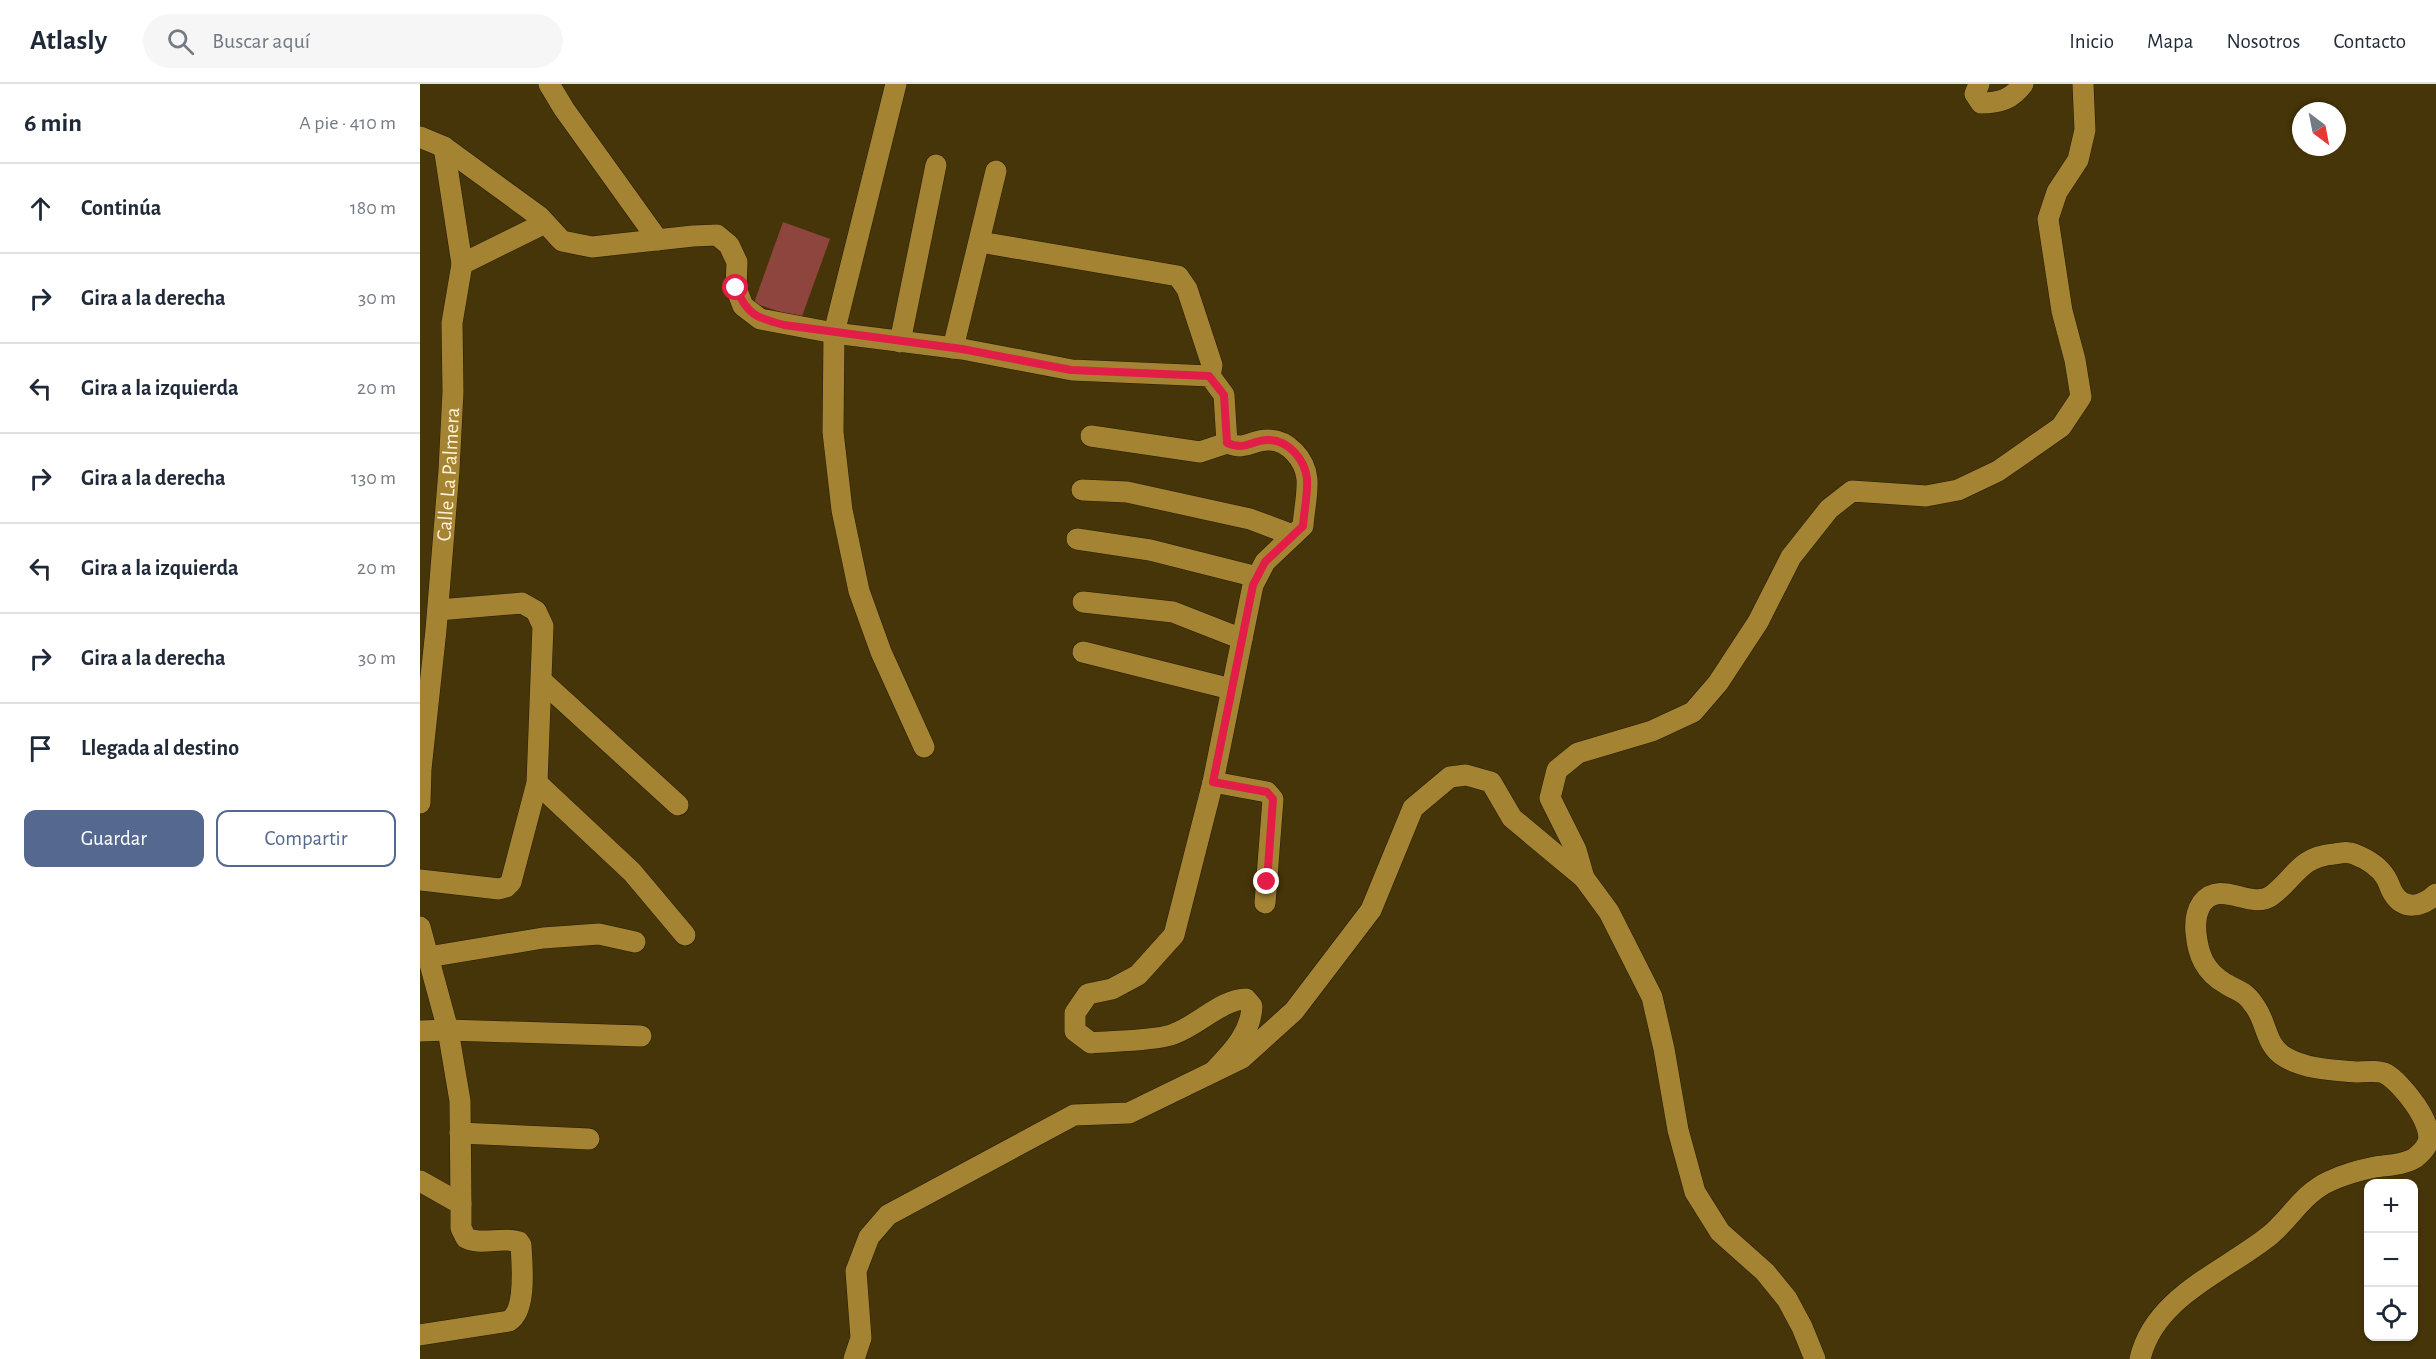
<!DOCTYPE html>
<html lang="es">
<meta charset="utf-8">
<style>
:root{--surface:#fff;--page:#f6f6f7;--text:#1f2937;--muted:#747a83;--line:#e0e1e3;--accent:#556890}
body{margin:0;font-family:"Alegreya Sans",sans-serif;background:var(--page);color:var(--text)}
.controls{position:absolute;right:18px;bottom:18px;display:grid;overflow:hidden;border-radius:12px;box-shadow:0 2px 4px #0004}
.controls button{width:54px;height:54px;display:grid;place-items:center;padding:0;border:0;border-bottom:2px solid var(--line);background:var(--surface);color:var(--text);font:30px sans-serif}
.compass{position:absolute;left:1872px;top:18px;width:54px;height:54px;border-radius:50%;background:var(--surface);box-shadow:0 2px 4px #0004;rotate:148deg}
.stop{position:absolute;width:18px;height:18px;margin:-14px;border:4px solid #e11d48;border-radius:50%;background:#fff}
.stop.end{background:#e11d48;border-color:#fff;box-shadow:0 2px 6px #0008}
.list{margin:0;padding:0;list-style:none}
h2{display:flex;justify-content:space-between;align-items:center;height:78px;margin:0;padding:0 24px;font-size:26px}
h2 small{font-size:20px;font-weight:400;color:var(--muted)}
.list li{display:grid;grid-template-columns:39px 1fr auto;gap:18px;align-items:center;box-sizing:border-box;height:90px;padding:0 24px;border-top:2px solid var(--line)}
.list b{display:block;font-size:22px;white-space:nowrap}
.list em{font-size:20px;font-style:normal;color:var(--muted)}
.actions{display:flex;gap:12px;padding:18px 24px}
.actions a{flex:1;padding:14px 0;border:2px solid var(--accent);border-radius:12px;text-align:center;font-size:21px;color:var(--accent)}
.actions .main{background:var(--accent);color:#fff}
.icon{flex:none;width:33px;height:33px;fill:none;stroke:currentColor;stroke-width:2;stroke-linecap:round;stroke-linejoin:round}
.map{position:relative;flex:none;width:2016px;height:1275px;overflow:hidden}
header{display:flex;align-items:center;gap:36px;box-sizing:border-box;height:84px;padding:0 30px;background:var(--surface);border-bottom:2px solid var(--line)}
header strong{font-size:28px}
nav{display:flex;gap:33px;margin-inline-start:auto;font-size:21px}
.search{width:420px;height:54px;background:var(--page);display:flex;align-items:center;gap:15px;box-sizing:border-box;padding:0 21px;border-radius:33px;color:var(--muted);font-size:22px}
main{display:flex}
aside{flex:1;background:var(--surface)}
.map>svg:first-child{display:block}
.green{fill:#8e453e}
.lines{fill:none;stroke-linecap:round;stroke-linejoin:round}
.minor-casing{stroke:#281d05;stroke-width:22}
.minor{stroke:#a48433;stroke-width:21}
.route{stroke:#e11d48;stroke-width:8}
.labels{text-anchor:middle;stroke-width:4.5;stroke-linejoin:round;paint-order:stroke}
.street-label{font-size:21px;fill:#fef0d2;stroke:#2a1d00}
</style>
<header>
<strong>Atlasly</strong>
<div class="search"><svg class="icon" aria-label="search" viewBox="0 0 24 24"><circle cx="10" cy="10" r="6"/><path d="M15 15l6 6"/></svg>Buscar aquí</div>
<nav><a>Inicio</a><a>Mapa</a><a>Nosotros</a><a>Contacto</a></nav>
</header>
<main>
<aside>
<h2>6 min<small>A pie · 410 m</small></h2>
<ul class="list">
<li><svg class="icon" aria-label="ahead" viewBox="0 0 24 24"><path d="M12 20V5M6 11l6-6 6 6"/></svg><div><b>Continúa</b></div><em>180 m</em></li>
<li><svg class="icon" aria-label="right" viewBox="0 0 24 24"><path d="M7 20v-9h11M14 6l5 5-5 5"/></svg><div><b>Gira a la derecha</b></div><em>30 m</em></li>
<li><svg class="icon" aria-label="left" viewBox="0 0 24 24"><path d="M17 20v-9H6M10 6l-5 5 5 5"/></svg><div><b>Gira a la izquierda</b></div><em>20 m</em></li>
<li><svg class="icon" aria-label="right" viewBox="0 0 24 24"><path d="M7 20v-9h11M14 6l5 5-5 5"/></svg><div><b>Gira a la derecha</b></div><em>130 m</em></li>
<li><svg class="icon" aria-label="left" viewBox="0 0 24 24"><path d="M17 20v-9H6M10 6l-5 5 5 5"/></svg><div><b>Gira a la izquierda</b></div><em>20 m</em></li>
<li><svg class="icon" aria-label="right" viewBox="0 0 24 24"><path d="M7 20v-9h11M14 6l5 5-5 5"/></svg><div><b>Gira a la derecha</b></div><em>30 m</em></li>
<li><svg class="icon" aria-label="arrive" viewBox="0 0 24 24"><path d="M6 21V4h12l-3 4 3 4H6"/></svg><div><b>Llegada al destino</b></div></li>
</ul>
<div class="actions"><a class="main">Guardar</a><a>Compartir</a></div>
</aside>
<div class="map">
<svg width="2016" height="1275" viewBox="0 0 2016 1275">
<rect width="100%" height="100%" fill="#463508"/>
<path class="green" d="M 363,138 L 410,155 L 381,235 L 334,219 Z"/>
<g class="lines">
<g class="minor-casing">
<g id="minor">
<path d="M 129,0 L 144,25 L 238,156"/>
<path d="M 476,0 L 414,249 L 413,348 L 422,426 L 439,507 L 461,568 L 504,663"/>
<path d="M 1559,0 L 1555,10 L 1561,19 C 1580,19 1592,15 1603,0"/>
<path d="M 0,53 L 24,63 L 120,133 L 142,157 L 172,163 L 273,152 L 297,151 L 309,161 L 317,178 L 316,204 L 323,222 L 340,235 L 414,249 L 542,265 L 652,286 L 790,292 L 804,311 L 807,359 C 828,367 829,356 848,356 C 868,356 885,375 887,395 C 888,410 884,427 883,442 L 845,478 L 833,501 L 793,698 L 754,851 L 718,891 L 692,905 L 668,910 L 655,929 L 655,947 L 671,959 C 694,957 730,957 751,951 C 777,943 801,915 826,915 L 832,922 C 831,950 811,969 793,988"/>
<path d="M 560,158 L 758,192 L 767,205 L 792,281 L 790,292"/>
<path d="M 42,180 L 125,139"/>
<path d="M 480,258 L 516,81"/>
<path d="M 533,264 L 576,87"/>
<path d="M 671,352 L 780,368 L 807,359"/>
<path d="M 662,406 L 707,408 L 830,435 L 873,451"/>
<path d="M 657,455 L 730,466 L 837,493"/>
<path d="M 663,518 L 753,528 L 822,555"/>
<path d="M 663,568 L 811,605"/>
<path d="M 122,597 L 258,721"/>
<path d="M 793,698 L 847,708 L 853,715 L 845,819"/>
<path d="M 117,699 L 212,788 L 265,851"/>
<path id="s1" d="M 0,719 L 1,685 L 16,546 L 29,386 L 33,308 L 32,239 L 42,180 L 24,63"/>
<path d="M 0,796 L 79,805 L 86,803 L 91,798 L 117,699 L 123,542 L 116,527 L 102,519 L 18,526"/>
<path d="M 0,843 L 28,946 L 40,1017 L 41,1120"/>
<path d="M 8,873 L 123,854 L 179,850 L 215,858"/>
<path d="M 0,947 L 28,946 L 221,952"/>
<path d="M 40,1049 L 169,1055"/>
<path d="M 0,1097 L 41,1120 L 41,1144 L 46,1154 C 63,1162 82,1152 99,1158 L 101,1161 C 102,1180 107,1226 89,1237 L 0,1251"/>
<path d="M 434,1275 L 441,1254 L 436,1187 L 449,1153 L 468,1131 L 654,1031 L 709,1029 L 822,974 L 874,927 L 951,826 L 993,724 L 1030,693 L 1046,691 L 1071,698 L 1092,734 L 1164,794"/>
<path d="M 1395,1275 L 1382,1243 L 1367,1215 L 1345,1188 L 1300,1148 L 1275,1108 L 1258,1046 L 1244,965 L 1232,913 L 1189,828 L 1164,794 L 1156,766 L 1130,714 L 1137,686 L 1158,669 L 1232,647 L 1273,628 L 1298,599 L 1338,538 L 1371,473 L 1409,425 L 1432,407 L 1506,412 L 1538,406 L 1578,387 L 1641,343 L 1661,313 L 1655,276 L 1642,227 L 1628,135 L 1637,108 L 1658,76 L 1665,46 L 1663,0"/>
<path d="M 1720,1275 C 1734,1213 1804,1188 1849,1152 C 1871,1134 1883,1109 1910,1097 C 1923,1091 1940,1086 1955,1083 C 1967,1081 1984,1081 1995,1074 C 2000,1070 2006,1065 2008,1058 C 2014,1040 1982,999 1966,990 C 1959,986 1944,988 1936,988 C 1912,986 1885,985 1865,973 C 1845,962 1847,937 1834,921 C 1825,907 1819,908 1806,900 C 1785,888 1778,871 1776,849 C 1775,839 1776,828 1782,819 C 1801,795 1830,826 1851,812 C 1875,795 1878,773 1914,770 C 1920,769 1928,767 1934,770 C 1947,775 1959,782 1966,794 C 1969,799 1970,804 1973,809 C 1984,827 2002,823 2016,810"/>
</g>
</g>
<use href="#minor" class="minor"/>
</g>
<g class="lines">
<path class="route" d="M 316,204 C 327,231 337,234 364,241 L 542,265 L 651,286 L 789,292 L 804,311 L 807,359 C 828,367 830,356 848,356 C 868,356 885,375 887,395 C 888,410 884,427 883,442 L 845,478 L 833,501 L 793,698 L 847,708 L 853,715 L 847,798"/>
</g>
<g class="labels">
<g class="street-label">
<text dy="7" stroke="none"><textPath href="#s1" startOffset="330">Calle La Palmera</textPath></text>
</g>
</g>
</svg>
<div class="controls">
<button>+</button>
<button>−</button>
<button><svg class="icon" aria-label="locate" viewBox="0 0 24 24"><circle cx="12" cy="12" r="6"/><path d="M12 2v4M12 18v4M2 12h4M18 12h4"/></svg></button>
</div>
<svg class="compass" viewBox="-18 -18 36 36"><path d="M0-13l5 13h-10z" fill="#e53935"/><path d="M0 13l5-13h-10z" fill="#747a83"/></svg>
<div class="stop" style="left:316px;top:204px"></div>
<div class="stop end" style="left:847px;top:798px"></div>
</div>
</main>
